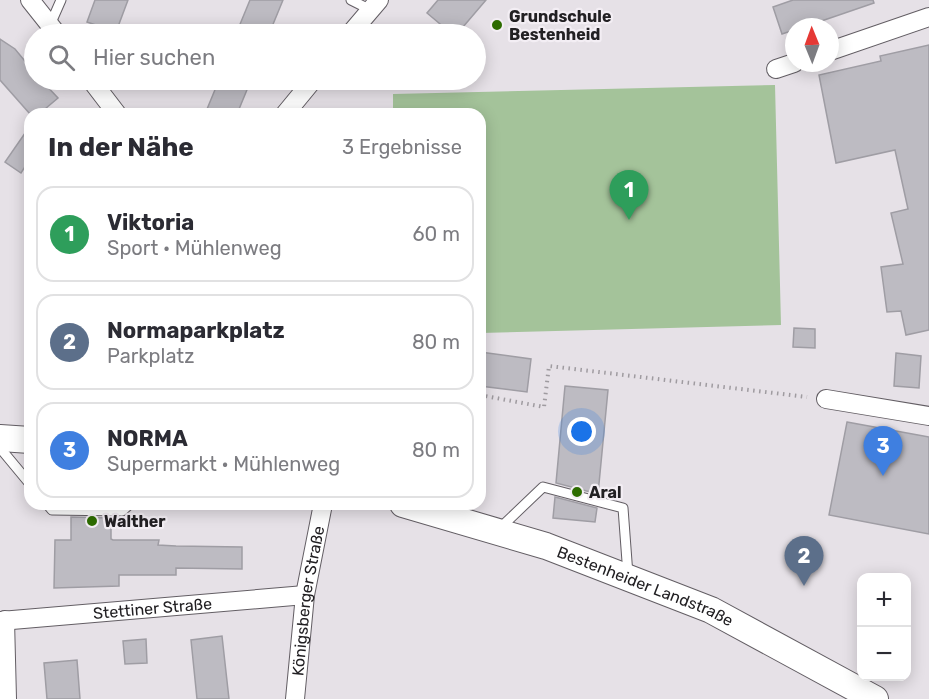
<!DOCTYPE html>
<html lang="de">
<meta charset="utf-8">
<style>
:root{--surface:#fff;--page:#f7f7f7;--text:#2b2b33;--muted:#7c7c81;--line:#e1e1e2;--accent:#2d6c00}
body{margin:0;font-family:Rubik,sans-serif;background:var(--page);color:var(--text)}
.controls{position:absolute;right:18px;bottom:18px;display:grid;overflow:hidden;border-radius:12px;box-shadow:0 3px 15px #0003}
.controls button{width:54px;height:54px;display:grid;place-items:center;padding:0;border:0;border-bottom:2px solid var(--line);background:var(--surface);color:var(--text);font:30px sans-serif}
.compass{position:absolute;left:785px;top:18px;width:54px;height:54px;border-radius:50%;background:var(--surface);box-shadow:0 3px 15px #0003;rotate:359deg}
.you{position:absolute;left:582px;top:432px;width:21px;height:21px;margin:-15px;border:4px solid #fff;border-radius:50%;background:#1a73e8;box-shadow:0 0 0 9px #1a73e833}
.badge{display:grid;place-items:center;width:39px;height:39px;border-radius:50%;background:var(--accent);color:#fff;font-size:20px;font-weight:700}
.pin{position:absolute;translate:-50% -50px;filter:drop-shadow(0 2px 3px #0008)}
.pin::after{content:'';position:absolute;top:32px;width:21px;height:18px;background:inherit;clip-path:polygon(0 0,100% 0,50% 100%)}
.list{margin:0;padding:0;list-style:none}
h2{display:flex;justify-content:space-between;align-items:center;height:78px;margin:0;padding:0 24px;font-size:26px}
h2 small{font-size:20px;font-weight:400;color:var(--muted)}
.list li{display:grid;grid-template-columns:39px 1fr auto;gap:18px;align-items:center;box-sizing:border-box;height:96px;margin:0 12px 12px;padding:0 12px;border:2px solid var(--line);border-radius:18px}
.list b{display:block;font-size:22px;white-space:nowrap}
.list p{margin:0;font-size:20px;white-space:nowrap;color:var(--muted)}
.list em{font-size:20px;font-style:normal;color:var(--muted)}
.icon{flex:none;width:33px;height:33px;fill:none;stroke:currentColor;stroke-width:2;stroke-linecap:round;stroke-linejoin:round}
.map{position:relative;flex:none;width:929px;height:699px;overflow:hidden}
.search{position:absolute;background:var(--surface);box-shadow:0 3px 15px #0003;left:24px;top:24px;width:462px;height:66px;display:flex;align-items:center;gap:15px;box-sizing:border-box;padding:0 21px;border-radius:33px;color:var(--muted);font-size:22px}
.panel{position:absolute;background:var(--surface);box-shadow:0 3px 15px #0003;left:24px;top:108px;width:462px;height:402px;border-radius:18px}
.map>svg:first-child{display:block}
.green{fill:#a4c39a}
.building{fill:#bdbbc2;stroke:#9f9da4;stroke-width:1.5}
.lines{fill:none;stroke-linecap:round;stroke-linejoin:round}
.lane-casing{stroke:#635e64;stroke-width:11}
.street-casing{stroke:#635e64;stroke-width:20}
.secondary-casing{stroke:#635e64;stroke-width:28}
.path{stroke:#9f9ba0;stroke-width:4;stroke-dasharray:1.5 4.5;stroke-linecap:butt}
.lane{stroke:#fff;stroke-width:9}
.street{stroke:#fff;stroke-width:18}
.secondary{stroke:#fff;stroke-width:26}
.poi-dot{fill:#2d6c00;stroke:#f3eef4;stroke-width:2}
.labels{text-anchor:middle;stroke-width:4.5;stroke-linejoin:round;paint-order:stroke}
.poi-label{font-size:16px;font-weight:bold;fill:#222023;stroke:#f3eef4;text-anchor:start}
.street-label{font-size:16px;fill:#222023;stroke:#f3eef4}
</style>
<div class="map">
<svg width="929" height="699" viewBox="0 0 929 699">
<rect width="100%" height="100%" fill="#e6e1e7"/>
<path class="green" d="M 775,85 L 781,325 L 480,333 L 480,114 L 393,114 L 393,94 Z"/>
<g class="building">
<path d="M 95,0 L 128,0 L 116,32 L 87,22 Z"/>
<path d="M 250,0 L 283,0 L 269,34 L 236,34 Z"/>
<path d="M 438,0 L 486,0 L 457,34 L 452,34 L 427,13 Z"/>
<path d="M 793,0 L 873,0 L 874,3 L 804,27 L 794,27 L 794,30 L 782,34 L 773,7 Z"/>
<path d="M 0,39 L 15,49 L 34,72 L 34,80 L 41,80 L 58,98 L 39,114 L 30,114 L 0,80 Z"/>
<path d="M 929,45 L 929,330 L 906,335 L 901,311 L 887,312 L 881,267 L 903,264 L 891,213 L 908,209 L 895,150 L 836,163 L 819,75 L 881,61 L 880,56 Z"/>
<path d="M 219,80 L 251,80 L 237,114 L 205,114 Z"/>
<path d="M 30,126 L 30,159 L 21,173 L 5,162 Z"/>
<path d="M 794,328 L 815,329 L 815,348 L 793,347 Z"/>
<path d="M 480,352 L 531,359 L 527,392 L 480,386 Z"/>
<path d="M 896,353 L 921,356 L 919,388 L 894,386 Z"/>
<path d="M 565,386 L 608,390 L 598,494 L 556,483 Z"/>
<path d="M 847,422 L 929,437 L 929,534 L 829,515 Z"/>
<path d="M 555,497 L 597,508 L 595,522 L 553,518 Z"/>
<path d="M 71,517 L 111,518 L 111,539 L 113,540 L 159,540 L 158,545 L 176,546 L 242,547 L 242,569 L 176,568 L 176,575 L 119,575 L 119,586 L 54,588 L 55,540 L 71,540 Z"/>
<path d="M 222,636 L 229,699 L 197,699 L 191,640 Z"/>
<path d="M 146,639 L 147,663 L 125,664 L 123,641 Z"/>
<path d="M 77,660 L 80,699 L 47,699 L 44,663 Z"/>
</g>
<g class="lines">
<g class="lane-casing">
<g id="lane">
<path d="M 351,0 L 371,10"/>
<path d="M 50,25 L 61,0"/>
<path d="M 0,448 L 30,484"/>
<path d="M 47,504 L 52,510 L 122,511 L 130,504"/>
<path d="M 499,529 L 543,487 L 623,508 L 628,575"/>
</g>
</g>
<g class="street-casing">
<g id="street">
<path d="M 30,0 L 57,34"/>
<path d="M 350,34 L 379,0"/>
<path d="M 830,51 L 929,17"/>
<path d="M 776,69 L 794,63"/>
<path d="M 91,80 L 117,114"/>
<path d="M 285,114 L 313,80"/>
<path d="M 826,399 L 929,416"/>
<path d="M 5,620 L 7,699"/>
<path id="s1" d="M 0,621 L 305,595"/>
<path id="s2" d="M 295,699 L 305,595 L 323,504"/>
</g>
</g>
<g class="secondary-casing">
<g id="secondary">
<path d="M 0,438 L 30,440"/>
<path id="s3" d="M 403,504 L 546,546 L 711,610 L 875,699"/>
</g>
</g>
<path class="path" d="M 480,395 L 544,407 L 549,366 L 807,397"/>
<use href="#lane" class="lane"/>
<use href="#street" class="street"/>
<use href="#secondary" class="secondary"/>
</g>
<g class="poi-dot">
<circle cx="497" cy="25" r="6"/>
<circle cx="577" cy="492" r="6"/>
<circle cx="92" cy="521" r="6"/>
</g>
<g class="labels">
<g class="poi-label">
<text x="509" y="22">Grundschule<tspan x="509" dy="18">Bestenheid</tspan></text>
<text x="589" y="498">Aral</text>
<text x="104" y="527">Walther</text>
</g>
<g class="street-label">
<text dy="6" stroke="none"><textPath href="#s3" startOffset="256">Bestenheider Landstraße</textPath></text>
<text dy="6" stroke="none"><textPath href="#s2" startOffset="99">Königsberger Straße</textPath></text>
<text dy="6" stroke="none"><textPath href="#s1" startOffset="153">Stettiner Straße</textPath></text>
</g>
</g>
</svg>
<div class="controls">
<button>+</button>
<button>−</button>
</div>
<svg class="compass" viewBox="-18 -18 36 36"><path d="M0-13l5 13h-10z" fill="#e53935"/><path d="M0 13l5-13h-10z" fill="#7c7c81"/></svg>
<div class="you"></div>
<div class="pin badge" style="left:629px;top:220px;background:#2e9e5b">1</div>
<div class="pin badge" style="left:804px;top:586px;background:#5c6f8a">2</div>
<div class="pin badge" style="left:883px;top:476px;background:#3f7fe0">3</div>
<div class="search"><svg class="icon" aria-label="search" viewBox="0 0 24 24"><circle cx="10" cy="10" r="6"/><path d="M15 15l6 6"/></svg>Hier suchen</div>
<section class="panel">
<h2>In der Nähe<small>3 Ergebnisse</small></h2>
<ul class="list">
<li><span class="badge" style="background:#2e9e5b">1</span><div><b>Viktoria</b><p>Sport · Mühlenweg</p></div><em>60 m</em></li>
<li><span class="badge" style="background:#5c6f8a">2</span><div><b>Normaparkplatz</b><p>Parkplatz</p></div><em>80 m</em></li>
<li><span class="badge" style="background:#3f7fe0">3</span><div><b>NORMA</b><p>Supermarkt · Mühlenweg</p></div><em>80 m</em></li>
</ul>
</section>
</div>
